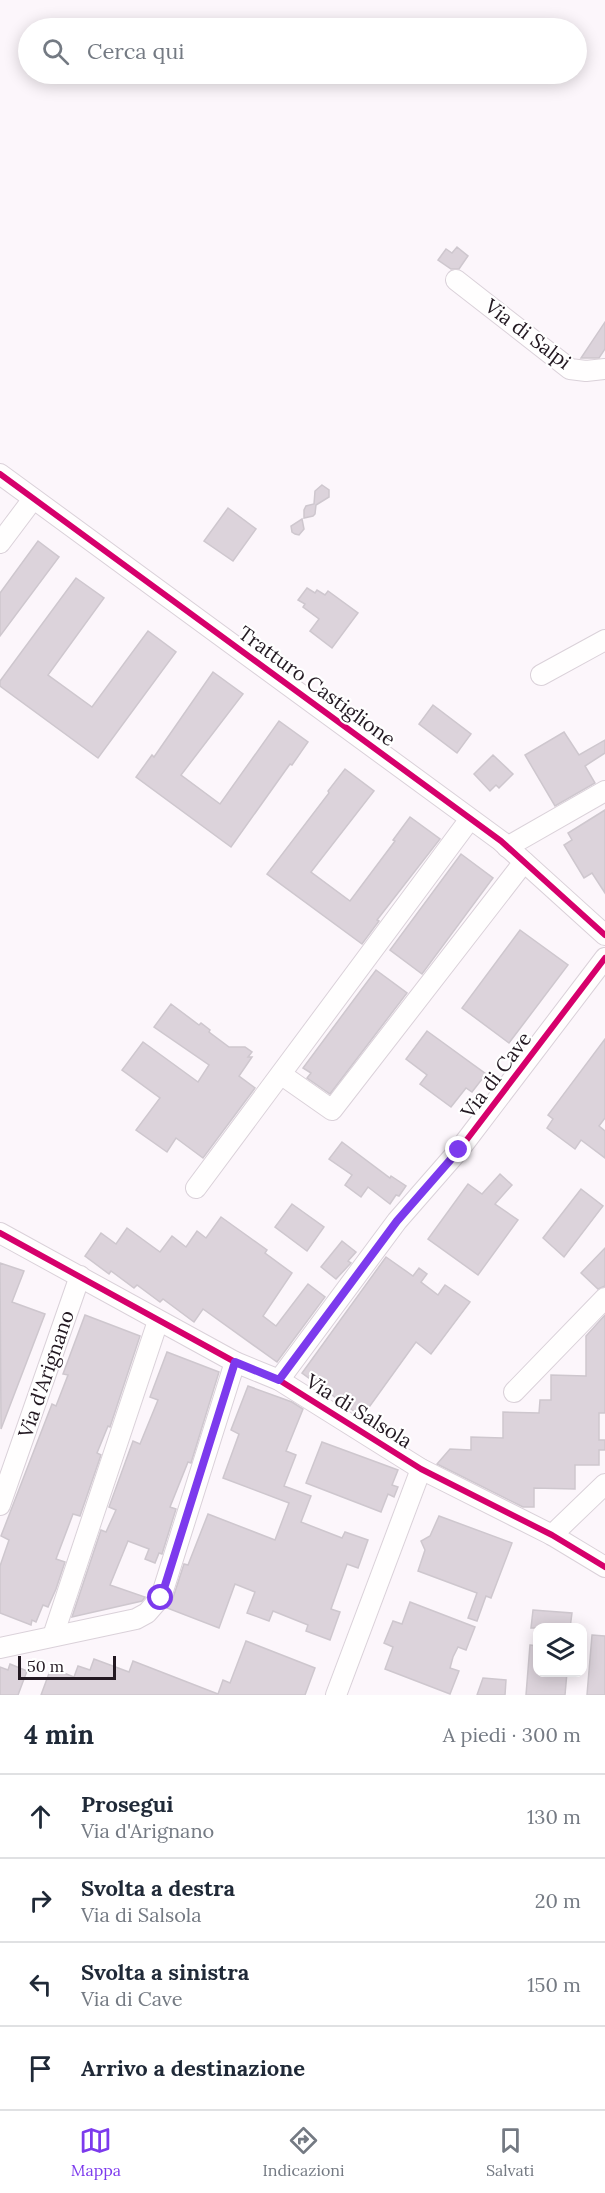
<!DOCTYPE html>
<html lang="it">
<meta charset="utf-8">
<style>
:root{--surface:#fff;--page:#f2f2f3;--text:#1f2937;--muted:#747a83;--line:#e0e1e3;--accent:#7c3aed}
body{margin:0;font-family:Lora,serif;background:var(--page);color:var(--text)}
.controls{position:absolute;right:18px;bottom:18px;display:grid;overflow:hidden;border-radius:12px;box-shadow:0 3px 15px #0003}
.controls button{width:54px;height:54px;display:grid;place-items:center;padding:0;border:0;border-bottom:2px solid var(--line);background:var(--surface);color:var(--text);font:30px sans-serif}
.scale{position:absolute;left:18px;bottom:15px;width:98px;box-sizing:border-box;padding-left:6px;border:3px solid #231922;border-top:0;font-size:16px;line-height:21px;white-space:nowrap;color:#231922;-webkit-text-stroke:4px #fff;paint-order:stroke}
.stop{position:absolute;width:18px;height:18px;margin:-14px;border:4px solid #7c3aed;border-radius:50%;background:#fff}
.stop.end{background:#7c3aed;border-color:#fff;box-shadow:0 2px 6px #0008}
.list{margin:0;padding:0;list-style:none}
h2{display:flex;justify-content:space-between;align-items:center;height:78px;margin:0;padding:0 24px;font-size:26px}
h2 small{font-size:20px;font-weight:400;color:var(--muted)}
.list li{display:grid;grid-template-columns:39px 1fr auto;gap:18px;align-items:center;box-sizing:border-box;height:84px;padding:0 24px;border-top:2px solid var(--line)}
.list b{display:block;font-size:22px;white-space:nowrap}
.list p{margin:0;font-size:20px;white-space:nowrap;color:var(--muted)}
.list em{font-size:20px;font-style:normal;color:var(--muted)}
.icon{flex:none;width:33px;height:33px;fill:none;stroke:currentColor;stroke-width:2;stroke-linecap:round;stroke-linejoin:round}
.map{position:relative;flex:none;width:605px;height:1695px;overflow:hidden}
.search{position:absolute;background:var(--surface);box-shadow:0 3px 15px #0003;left:18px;right:18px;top:18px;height:66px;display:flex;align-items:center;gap:15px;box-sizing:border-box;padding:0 21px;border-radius:33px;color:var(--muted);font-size:22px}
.sheet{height:414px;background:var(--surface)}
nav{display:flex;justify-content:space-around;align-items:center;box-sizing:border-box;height:84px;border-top:2px solid var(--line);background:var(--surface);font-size:16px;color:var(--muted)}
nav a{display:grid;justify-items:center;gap:3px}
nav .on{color:var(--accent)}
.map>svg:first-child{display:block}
.building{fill:#dcd3db;stroke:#cec7ce;stroke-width:1.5}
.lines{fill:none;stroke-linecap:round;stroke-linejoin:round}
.minor-casing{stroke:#dad1d9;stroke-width:22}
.minor{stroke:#fffefe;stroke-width:20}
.cycleway-casing{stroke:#fff;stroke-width:10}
.cycleway{stroke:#d6006c;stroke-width:6}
.route{stroke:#7c3aed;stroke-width:8}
.labels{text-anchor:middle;stroke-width:4.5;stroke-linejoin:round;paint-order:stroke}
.street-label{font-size:20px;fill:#231922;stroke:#fff}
</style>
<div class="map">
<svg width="605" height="1695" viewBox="0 0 605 1695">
<rect width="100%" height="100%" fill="#fcf6fb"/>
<g class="building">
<path d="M 457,247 L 468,256 L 459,269 L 451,269 L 438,260 L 446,249 L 452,253 Z"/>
<path d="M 605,322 L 605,349 L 599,358 L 581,358 Z"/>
<path d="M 322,485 L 329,490 L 329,497 L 316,505 L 315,514 L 313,516 L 304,518 L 304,510 L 306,506 L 314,504 L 315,491 Z"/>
<path d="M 228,508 L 256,529 L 233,561 L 204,541 Z"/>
<path d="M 302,519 L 304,529 L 299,535 L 295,534 L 292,532 L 291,526 Z"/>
<path d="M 38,541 L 59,557 L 0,636 L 0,593 Z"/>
<path d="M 76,578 L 104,598 L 48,675 L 92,707 L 148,631 L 176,652 L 98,758 L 0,686 L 0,681 Z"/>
<path d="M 307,588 L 315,593 L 317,590 L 325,595 L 328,591 L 358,613 L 332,648 L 310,631 L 319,619 L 303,607 L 305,604 L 298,600 Z"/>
<path d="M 213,672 L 243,694 L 181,775 L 220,804 L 279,721 L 308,742 L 292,765 L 290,764 L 231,847 L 136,777 L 152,755 L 154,757 Z"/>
<path d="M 433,705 L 471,734 L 457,753 L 419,724 Z"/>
<path d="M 564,732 L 579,755 L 605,740 L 605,753 L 585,766 L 595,783 L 555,806 L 525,755 Z"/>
<path d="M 493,755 L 513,774 L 499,788 L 496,785 L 490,791 L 474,774 Z"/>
<path d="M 345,769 L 374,791 L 311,872 L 350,901 L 395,841 L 393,840 L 410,817 L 440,839 L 377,920 L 379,921 L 362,944 L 267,874 L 329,793 L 328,791 Z"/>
<path d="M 605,810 L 605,893 L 592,873 L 584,878 L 564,845 L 572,840 L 568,833 Z"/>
<path d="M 461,854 L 493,878 L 422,974 L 390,950 Z"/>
<path d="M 520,930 L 568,965 L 509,1043 L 462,1008 Z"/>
<path d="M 376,970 L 407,993 L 330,1094 L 307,1078 L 311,1073 L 303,1068 Z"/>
<path d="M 171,1004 L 199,1025 L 201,1023 L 210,1030 L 209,1032 L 229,1047 L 245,1047 L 252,1052 L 248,1057 L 252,1057 L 239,1076 L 255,1088 L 203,1158 L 176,1138 L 167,1152 L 136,1130 L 160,1098 L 122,1070 L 143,1042 L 198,1082 L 209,1065 L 154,1027 Z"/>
<path d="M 427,1031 L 486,1074 L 472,1092 L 466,1088 L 451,1107 L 420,1084 L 427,1075 L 406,1059 Z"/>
<path d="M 605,1039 L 605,1118 L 599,1126 L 605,1131 L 605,1158 L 581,1140 L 575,1149 L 547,1128 L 553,1119 L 548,1115 Z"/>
<path d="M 342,1142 L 390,1178 L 391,1176 L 406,1186 L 399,1196 L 396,1195 L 390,1204 L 368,1187 L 361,1197 L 345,1185 L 352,1175 L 329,1159 Z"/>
<path d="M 500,1174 L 512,1185 L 495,1204 L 518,1220 L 478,1275 L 428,1239 L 468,1184 L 482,1194 Z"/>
<path d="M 581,1189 L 603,1206 L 564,1257 L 543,1238 Z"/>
<path d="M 292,1204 L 324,1227 L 307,1251 L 275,1227 Z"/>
<path d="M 221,1217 L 267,1250 L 265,1253 L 292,1273 L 263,1316 L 276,1326 L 308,1284 L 325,1297 L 277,1362 L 203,1309 L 194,1322 L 163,1299 L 160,1302 L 137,1285 L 134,1288 L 111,1271 L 109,1274 L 85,1256 L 101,1233 L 116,1244 L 127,1228 L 160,1252 L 172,1236 L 186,1247 L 197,1231 L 206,1238 Z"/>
<path d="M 342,1241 L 356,1252 L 348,1261 L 351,1263 L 336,1279 L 321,1267 Z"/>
<path d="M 605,1248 L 605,1286 L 598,1289 L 581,1273 Z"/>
<path d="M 386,1257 L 413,1276 L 419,1268 L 427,1274 L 421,1282 L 438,1295 L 445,1285 L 470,1302 L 431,1354 L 416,1342 L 362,1417 L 302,1373 Z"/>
<path d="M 0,1263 L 24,1271 L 12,1302 L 45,1314 L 1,1429 Z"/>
<path d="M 85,1315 L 140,1336 L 110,1427 L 108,1426 L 97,1453 L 101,1455 L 80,1516 L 73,1514 L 56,1559 L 65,1562 L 56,1589 L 48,1607 L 43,1605 L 36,1622 L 32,1620 L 31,1625 L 0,1613 L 0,1566 L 9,1540 L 1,1536 L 52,1404 L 56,1406 L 68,1375 L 63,1374 Z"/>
<path d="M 605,1315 L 605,1413 L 599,1413 L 599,1440 L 605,1440 L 605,1450 L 599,1450 L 599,1465 L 575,1465 L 575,1489 L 534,1488 L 534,1507 L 523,1507 L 437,1464 L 450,1449 L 471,1450 L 471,1437 L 503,1438 L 503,1412 L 539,1413 L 540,1400 L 551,1400 L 551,1375 L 586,1376 L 586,1336 Z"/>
<path d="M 167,1352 L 219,1372 L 191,1463 L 188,1462 L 170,1507 L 176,1509 L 162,1554 L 159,1553 L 155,1563 L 145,1559 L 149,1549 L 128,1541 L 110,1585 L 145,1597 L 142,1601 L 72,1617 L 101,1530 L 106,1532 L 116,1510 L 109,1507 L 133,1441 L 140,1444 L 158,1400 L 150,1397 Z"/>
<path d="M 248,1386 L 292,1402 L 303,1409 L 286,1451 L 296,1455 L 284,1486 L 311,1496 L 301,1522 L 342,1538 L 345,1532 L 368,1540 L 358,1568 L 347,1564 L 331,1609 L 340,1612 L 330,1640 L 306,1631 L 308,1625 L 273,1611 L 269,1621 L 247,1613 L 255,1592 L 235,1584 L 219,1628 L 167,1608 L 172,1601 L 184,1564 L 188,1565 L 208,1514 L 275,1540 L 289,1503 L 223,1478 L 239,1434 L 231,1430 Z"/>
<path d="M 322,1442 L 398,1470 L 392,1485 L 398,1487 L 394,1497 L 388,1494 L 381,1512 L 306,1483 Z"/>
<path d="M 439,1516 L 512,1543 L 491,1598 L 486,1596 L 477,1621 L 468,1618 L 477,1593 L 418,1571 L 425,1550 L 421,1541 L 430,1536 Z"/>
<path d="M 410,1602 L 475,1627 L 466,1650 L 458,1647 L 453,1657 L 450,1668 L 459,1671 L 450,1694 L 385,1669 L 393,1647 L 384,1643 L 393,1621 L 402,1624 Z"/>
<path d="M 533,1610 L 572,1613 L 570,1628 L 531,1628 Z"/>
<path d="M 592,1635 L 605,1636 L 605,1695 L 587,1695 Z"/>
<path d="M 246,1641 L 315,1668 L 305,1695 L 41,1695 L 51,1668 L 74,1677 L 78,1666 L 90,1670 L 94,1659 L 129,1672 L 133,1661 L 218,1694 L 223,1680 L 230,1683 Z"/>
<path d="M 530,1645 L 537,1646 L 537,1672 L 567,1672 L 565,1695 L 526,1695 Z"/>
<path d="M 10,1664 L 27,1671 L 18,1695 L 0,1695 L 0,1667 L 8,1670 Z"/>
<path d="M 483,1678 L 506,1680 L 505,1695 L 477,1695 Z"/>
</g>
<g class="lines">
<g class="minor-casing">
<g id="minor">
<path d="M 456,280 L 570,369 L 586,371 L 605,369"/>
<path d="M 0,474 L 501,841 L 605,935"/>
<path d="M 0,543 L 33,499"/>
<path d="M 541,675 L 605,640"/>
<path d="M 507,847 L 605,791"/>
<path d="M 282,1075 L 332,1110 L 524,862"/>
<path d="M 196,1188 L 470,819"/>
<path d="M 0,1233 L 235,1362 L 279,1380 L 421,1469 L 552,1535 L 605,1567"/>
<path d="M 279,1380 L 397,1221 L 459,1150 L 605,958"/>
<path d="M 514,1392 L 605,1298"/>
<path d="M 0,1505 L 80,1276"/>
<path d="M 552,1535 L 605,1484"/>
<path d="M 53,1636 L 158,1321"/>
<path d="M 0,1648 L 136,1619 L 147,1613 L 161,1597 L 235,1362"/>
<path d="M 336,1695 L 421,1469"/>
</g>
</g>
<use href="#minor" class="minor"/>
<g class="cycleway-casing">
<g id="cycleway">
<path d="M 0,474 L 501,841 L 605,935"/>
<path d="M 0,1233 L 235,1362 L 279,1380 L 421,1469 L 552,1535 L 605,1567"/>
<path d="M 279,1380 L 397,1221 L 459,1150 L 605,958"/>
</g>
</g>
<use href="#cycleway" class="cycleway"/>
</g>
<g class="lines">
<path class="route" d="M 161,1598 L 235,1362 L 279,1380 L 397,1221 L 459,1150"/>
</g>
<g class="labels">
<g class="street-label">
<text transform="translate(528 334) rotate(37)" y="7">Via di Salpi</text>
<text transform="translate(317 686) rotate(36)" y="7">Tratturo Castiglione</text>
<text transform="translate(496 1075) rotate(-53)" y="7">Via di Cave</text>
<text transform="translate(46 1374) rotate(-71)" y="7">Via d'Arignano</text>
<text transform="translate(359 1411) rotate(32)" y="7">Via di Salsola</text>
</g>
</g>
</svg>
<div class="controls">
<button><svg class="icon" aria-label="layers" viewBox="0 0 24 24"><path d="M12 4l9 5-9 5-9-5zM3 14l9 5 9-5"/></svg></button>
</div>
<div class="scale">50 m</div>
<div class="stop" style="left:161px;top:1598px"></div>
<div class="stop end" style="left:459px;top:1150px"></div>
<div class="search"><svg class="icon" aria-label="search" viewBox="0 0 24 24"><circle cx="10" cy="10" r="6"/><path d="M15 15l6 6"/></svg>Cerca qui</div>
</div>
<section class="sheet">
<h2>4 min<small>A piedi · 300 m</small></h2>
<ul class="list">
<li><svg class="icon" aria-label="ahead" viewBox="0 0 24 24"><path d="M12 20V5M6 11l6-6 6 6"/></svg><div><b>Prosegui</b><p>Via d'Arignano</p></div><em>130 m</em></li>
<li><svg class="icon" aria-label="right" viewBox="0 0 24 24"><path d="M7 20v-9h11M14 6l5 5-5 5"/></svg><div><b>Svolta a destra</b><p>Via di Salsola</p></div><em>20 m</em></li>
<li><svg class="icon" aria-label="left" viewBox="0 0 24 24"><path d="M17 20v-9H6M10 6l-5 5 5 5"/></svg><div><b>Svolta a sinistra</b><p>Via di Cave</p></div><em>150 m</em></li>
<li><svg class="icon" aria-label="arrive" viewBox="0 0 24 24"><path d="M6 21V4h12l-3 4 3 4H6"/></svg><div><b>Arrivo a destinazione</b></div></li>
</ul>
</section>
<nav>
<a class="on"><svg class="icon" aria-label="map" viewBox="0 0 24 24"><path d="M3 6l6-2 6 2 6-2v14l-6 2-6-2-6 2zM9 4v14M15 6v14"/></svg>Mappa</a>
<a><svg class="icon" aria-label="directions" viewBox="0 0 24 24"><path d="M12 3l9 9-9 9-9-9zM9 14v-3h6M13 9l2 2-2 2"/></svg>Indicazioni</a>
<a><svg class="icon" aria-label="saved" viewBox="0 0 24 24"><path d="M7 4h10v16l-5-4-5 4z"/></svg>Salvati</a>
</nav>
